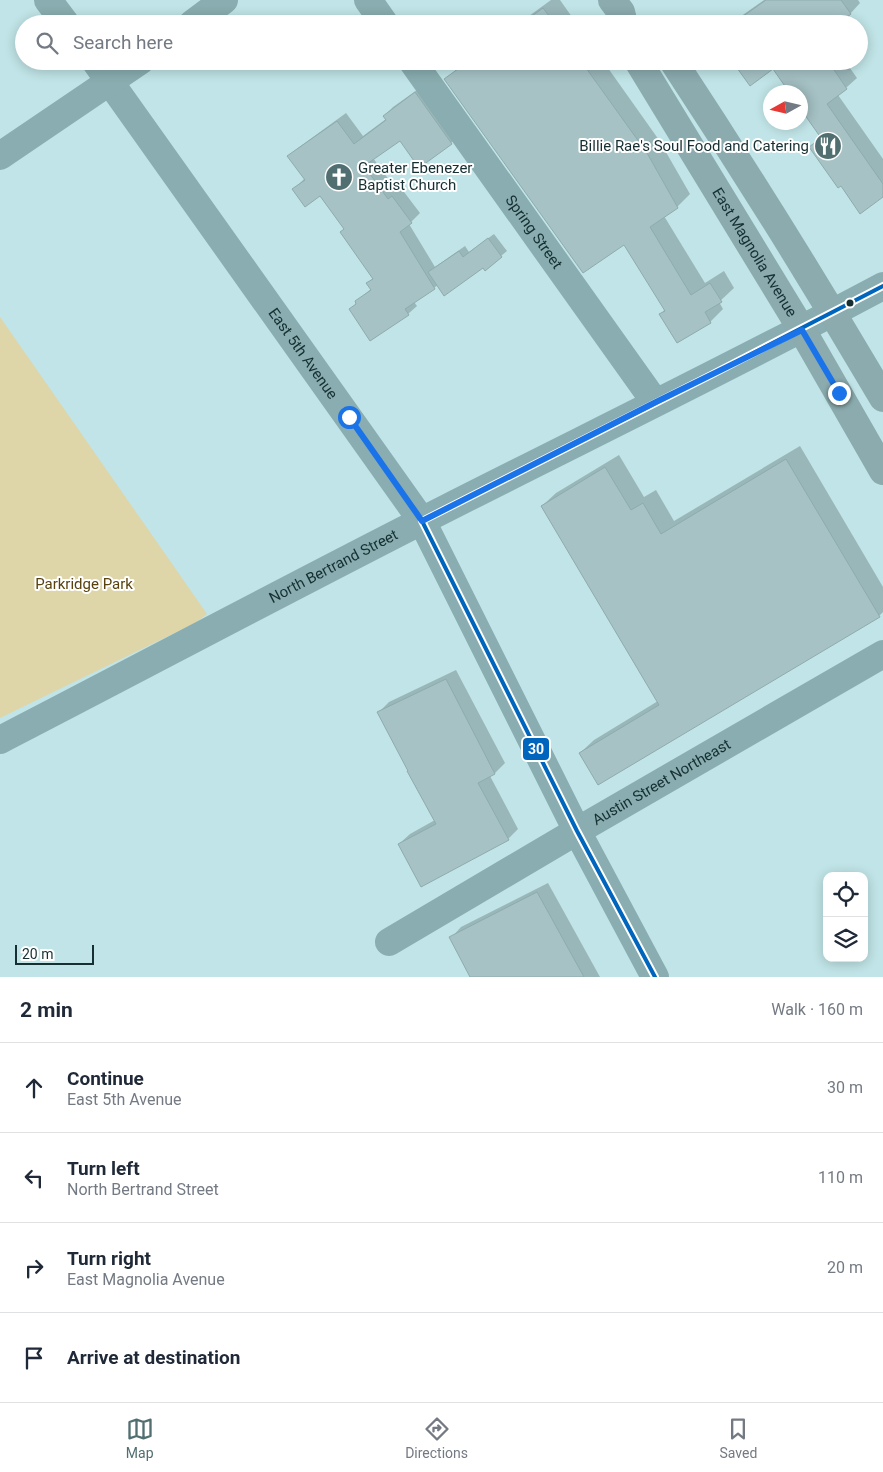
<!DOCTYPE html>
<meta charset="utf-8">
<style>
:root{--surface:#fff;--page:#f2f2f3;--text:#1f2937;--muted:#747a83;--line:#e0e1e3;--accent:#516e71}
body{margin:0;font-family:Roboto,sans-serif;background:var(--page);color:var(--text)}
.controls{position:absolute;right:15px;bottom:15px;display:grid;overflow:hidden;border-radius:10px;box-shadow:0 2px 12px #0003}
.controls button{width:45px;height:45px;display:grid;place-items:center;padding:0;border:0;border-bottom:1px solid var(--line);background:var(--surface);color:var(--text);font:25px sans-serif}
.compass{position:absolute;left:763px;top:85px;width:45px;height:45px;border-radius:50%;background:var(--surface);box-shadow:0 2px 12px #0003;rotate:262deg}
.scale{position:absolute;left:15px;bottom:12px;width:79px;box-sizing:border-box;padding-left:5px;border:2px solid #152f32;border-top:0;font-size:14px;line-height:18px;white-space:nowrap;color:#152f32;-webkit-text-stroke:4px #fff;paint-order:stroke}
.stop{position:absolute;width:15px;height:15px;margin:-11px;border:4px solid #1a73e8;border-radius:50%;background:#fff}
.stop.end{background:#1a73e8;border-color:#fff;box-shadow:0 1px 5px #0008}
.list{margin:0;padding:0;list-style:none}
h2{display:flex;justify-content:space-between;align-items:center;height:65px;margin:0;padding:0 20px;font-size:21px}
h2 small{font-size:16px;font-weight:400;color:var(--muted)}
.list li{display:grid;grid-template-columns:32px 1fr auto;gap:15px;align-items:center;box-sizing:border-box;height:90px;padding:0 20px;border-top:1px solid var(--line)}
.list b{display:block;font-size:19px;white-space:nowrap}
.list p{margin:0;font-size:16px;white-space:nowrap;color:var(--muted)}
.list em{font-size:16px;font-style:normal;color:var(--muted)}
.icon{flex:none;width:28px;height:28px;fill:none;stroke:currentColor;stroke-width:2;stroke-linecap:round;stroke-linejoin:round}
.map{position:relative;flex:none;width:883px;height:977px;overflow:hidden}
.search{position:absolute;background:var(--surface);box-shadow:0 2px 12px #0003;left:15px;right:15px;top:15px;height:55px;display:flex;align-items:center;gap:12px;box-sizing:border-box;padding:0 18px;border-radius:28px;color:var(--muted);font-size:19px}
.sheet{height:425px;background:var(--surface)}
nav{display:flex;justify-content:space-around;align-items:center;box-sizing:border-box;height:70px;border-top:1px solid var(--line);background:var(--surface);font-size:14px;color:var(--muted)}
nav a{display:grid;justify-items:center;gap:2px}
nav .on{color:var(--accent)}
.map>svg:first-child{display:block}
.green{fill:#ded6a8}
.shadow{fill:#0003}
.building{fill:#a6c2c5;stroke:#8eabad}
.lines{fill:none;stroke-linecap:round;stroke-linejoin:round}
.minor{stroke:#89adb0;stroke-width:28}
.major{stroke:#8babae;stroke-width:28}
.bus-1-casing{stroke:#fff;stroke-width:8}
.bus-1{stroke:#0065bd;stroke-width:4}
.route{stroke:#1a73e8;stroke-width:6}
.bus-dot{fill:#152f32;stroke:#fff;stroke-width:2}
.labels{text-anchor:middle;stroke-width:4;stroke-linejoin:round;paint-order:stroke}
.poi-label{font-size:15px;fill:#152f32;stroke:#fff;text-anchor:end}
.street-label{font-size:15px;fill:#152f32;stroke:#fff}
.park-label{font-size:15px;fill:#59420d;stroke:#fff}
.line-badge{stroke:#fff;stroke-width:2}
.badge-label{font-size:14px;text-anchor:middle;font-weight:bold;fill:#fff}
</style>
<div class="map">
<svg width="883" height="977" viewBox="0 0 883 977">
<rect width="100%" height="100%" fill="#c0e4e7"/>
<path class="green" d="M 0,317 L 207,614 L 195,623 L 0,718 Z"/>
<g class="shadow">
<path d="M 551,0 L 560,0 L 577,24 L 518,24 Z"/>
<path d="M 764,0 L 858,0 L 860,3 L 850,14 L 836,24 L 730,24 Z"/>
<path d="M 466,61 L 603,61 L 659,140 L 690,194 L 677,207 L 664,216 L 705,283 L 724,271 L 734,288 L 719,302 L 723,309 L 710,322 L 660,315 L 665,309 L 624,243 L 446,79 Z"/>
<path d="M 734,61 L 845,61 L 857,78 L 838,95 L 883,159 L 883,196 L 810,147 L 822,136 L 800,92 L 791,92 L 773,68 Z"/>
<path d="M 424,85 L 460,135 L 451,143 L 400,139 L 373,158 L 397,191 L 401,188 L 420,213 L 409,224 L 435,267 L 465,246 L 469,252 L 494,234 L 507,251 L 485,269 L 483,267 L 438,285 L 414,302 L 417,306 L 408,314 L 350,310 L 357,303 L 356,302 L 372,288 L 368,283 L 374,277 L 345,229 L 321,194 L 294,189 L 305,178 L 289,156 L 298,148 L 346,113 L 363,136 L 386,119 L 384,116 L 393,107 Z"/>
<path d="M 800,446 L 883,587 L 883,612 L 879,616 L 580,753 L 594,740 L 658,701 L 542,506 L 556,493 L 619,455 L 644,497 L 656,490 L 674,521 Z"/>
<path d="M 456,670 L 505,763 L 495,773 L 490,776 L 518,829 L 508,839 L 399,844 L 410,834 L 435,820 L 379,712 L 389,702 Z"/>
<path d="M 548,883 L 600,977 L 496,977 L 451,938 L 461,927 Z"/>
</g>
<g class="building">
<path d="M 766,0 L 841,0 L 851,14 L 838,24 L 732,24 Z"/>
<path d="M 543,8 L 555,24 L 521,24 Z"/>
<path d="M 469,61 L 581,61 L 647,153 L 678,208 L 650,227 L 691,295 L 710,283 L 722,302 L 705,312 L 711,323 L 677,343 L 659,314 L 665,311 L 624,245 L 583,273 L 444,79 Z"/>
<path d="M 732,61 L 828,61 L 847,89 L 827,104 L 883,184 L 883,197 L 860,214 L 841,186 L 838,188 L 809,147 L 821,138 L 800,108 L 800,92 L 789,92 L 773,69 L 750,86 Z"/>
<path d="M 415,92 L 452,144 L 419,168 L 400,141 L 364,166 L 388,199 L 392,196 L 412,223 L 400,232 L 435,289 L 405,309 L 409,315 L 370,341 L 349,309 L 356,304 L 355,301 L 371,290 L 366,283 L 373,279 L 340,232 L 344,229 L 320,196 L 305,207 L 292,189 L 305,180 L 287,156 L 337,121 L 354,144 L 386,120 L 383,116 Z"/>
<path d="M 488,238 L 502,257 L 485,271 L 483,268 L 444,296 L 428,272 L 459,251 L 463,257 Z"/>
<path d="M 786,459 L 880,617 L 598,785 L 579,753 L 659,705 L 541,506 L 605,467 L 631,510 L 643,503 L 661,534 Z"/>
<path d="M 446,679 L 495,774 L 478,783 L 509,840 L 421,887 L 398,844 L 436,824 L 407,771 L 408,771 L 377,712 Z"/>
<path d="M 537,892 L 584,977 L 470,977 L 449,937 Z"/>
</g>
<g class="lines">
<g class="minor">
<path d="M 48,0 L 66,24"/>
<path d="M 368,0 L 385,24"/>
<path d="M 192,24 L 224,0"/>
<path id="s1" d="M 95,61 L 422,521 L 577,831 L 655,977"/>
<path id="s2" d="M 412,61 L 655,402"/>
<path d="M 0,156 L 140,61"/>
<path id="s3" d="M 0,740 C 149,663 297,584 447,508 C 593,434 739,363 883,286"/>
<path id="s4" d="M 389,942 L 577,831 L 883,654"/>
</g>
<g class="major">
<path d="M 612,0 L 621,12 L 624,24"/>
<path id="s5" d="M 638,61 L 802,330 L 883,471"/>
<path d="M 673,61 C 746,172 816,284 883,398"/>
</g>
<g class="bus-1-casing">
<path id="bus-1" d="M 655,977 L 577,831 L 422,521 L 711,375 L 883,286"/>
</g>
<use href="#bus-1" class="bus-1"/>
</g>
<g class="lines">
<path class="route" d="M 349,417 L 422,521 L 656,402 L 802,330 L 839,393"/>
</g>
<defs>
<g id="restaurant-disc" transform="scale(1.4375)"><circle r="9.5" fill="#516e71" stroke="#fff"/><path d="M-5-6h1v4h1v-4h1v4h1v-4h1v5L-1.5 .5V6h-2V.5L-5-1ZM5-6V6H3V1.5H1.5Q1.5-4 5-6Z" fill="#fff"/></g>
<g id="church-disc" transform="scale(1.4375)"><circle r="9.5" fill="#516e71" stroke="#fff"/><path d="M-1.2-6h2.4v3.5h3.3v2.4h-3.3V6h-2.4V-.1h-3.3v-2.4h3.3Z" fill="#fff"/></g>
</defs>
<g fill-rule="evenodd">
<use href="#restaurant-disc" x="828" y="146"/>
<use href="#church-disc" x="339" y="177"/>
</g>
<circle class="bus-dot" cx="850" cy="303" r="4.5"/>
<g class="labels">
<g class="poi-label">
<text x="809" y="151">Billie Rae's Soul Food and Catering</text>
<text x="358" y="173" text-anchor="start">Greater Ebenezer<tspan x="358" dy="17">Baptist Church</tspan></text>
</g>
<g class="street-label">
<text dy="5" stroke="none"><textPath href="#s2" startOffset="210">Spring Street</textPath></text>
<text dy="5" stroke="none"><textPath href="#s5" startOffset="224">East Magnolia Avenue</textPath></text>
<text dy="5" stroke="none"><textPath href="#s1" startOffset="359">East 5th Avenue</textPath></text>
<text dy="5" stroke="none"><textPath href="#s3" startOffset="376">North Bertrand Street</textPath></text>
<text dy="5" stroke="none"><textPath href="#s4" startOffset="316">Austin Street Northeast</textPath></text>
</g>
<g class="park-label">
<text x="84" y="589">Parkridge Park</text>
</g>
</g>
<rect class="line-badge" x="522" y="737" width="28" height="24" rx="5" fill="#0065bd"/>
<g class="badge-label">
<text x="536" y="754">30</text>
</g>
</svg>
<div class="controls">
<button><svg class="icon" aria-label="locate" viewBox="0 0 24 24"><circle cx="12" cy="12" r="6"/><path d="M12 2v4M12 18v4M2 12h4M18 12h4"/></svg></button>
<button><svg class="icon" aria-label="layers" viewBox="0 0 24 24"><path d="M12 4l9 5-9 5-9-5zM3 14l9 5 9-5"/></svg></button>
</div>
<svg class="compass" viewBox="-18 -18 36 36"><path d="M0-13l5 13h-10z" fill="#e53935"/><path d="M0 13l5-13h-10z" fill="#747a83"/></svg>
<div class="scale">20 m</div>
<div class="stop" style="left:349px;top:417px"></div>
<div class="stop end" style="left:839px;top:393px"></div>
<div class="search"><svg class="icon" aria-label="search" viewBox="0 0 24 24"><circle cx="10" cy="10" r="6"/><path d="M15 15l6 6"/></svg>Search here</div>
</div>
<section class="sheet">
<h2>2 min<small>Walk · 160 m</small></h2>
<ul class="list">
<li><svg class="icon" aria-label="ahead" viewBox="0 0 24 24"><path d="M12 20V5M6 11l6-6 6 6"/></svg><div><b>Continue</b><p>East 5th Avenue</p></div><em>30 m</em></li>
<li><svg class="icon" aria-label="left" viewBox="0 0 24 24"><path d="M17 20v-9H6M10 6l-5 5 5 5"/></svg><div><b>Turn left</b><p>North Bertrand Street</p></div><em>110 m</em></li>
<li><svg class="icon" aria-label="right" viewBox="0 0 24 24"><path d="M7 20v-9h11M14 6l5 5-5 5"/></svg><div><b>Turn right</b><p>East Magnolia Avenue</p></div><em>20 m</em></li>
<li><svg class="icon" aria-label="arrive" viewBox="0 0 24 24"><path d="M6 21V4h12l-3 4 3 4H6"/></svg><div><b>Arrive at destination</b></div></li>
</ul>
</section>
<nav>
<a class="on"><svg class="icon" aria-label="map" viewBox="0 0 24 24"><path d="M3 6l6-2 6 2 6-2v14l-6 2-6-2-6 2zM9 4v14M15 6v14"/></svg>Map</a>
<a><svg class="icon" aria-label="directions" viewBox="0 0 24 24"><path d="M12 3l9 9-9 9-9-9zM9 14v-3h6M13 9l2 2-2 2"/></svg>Directions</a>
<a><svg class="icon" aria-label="saved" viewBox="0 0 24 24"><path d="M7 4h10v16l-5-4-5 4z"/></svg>Saved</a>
</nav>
